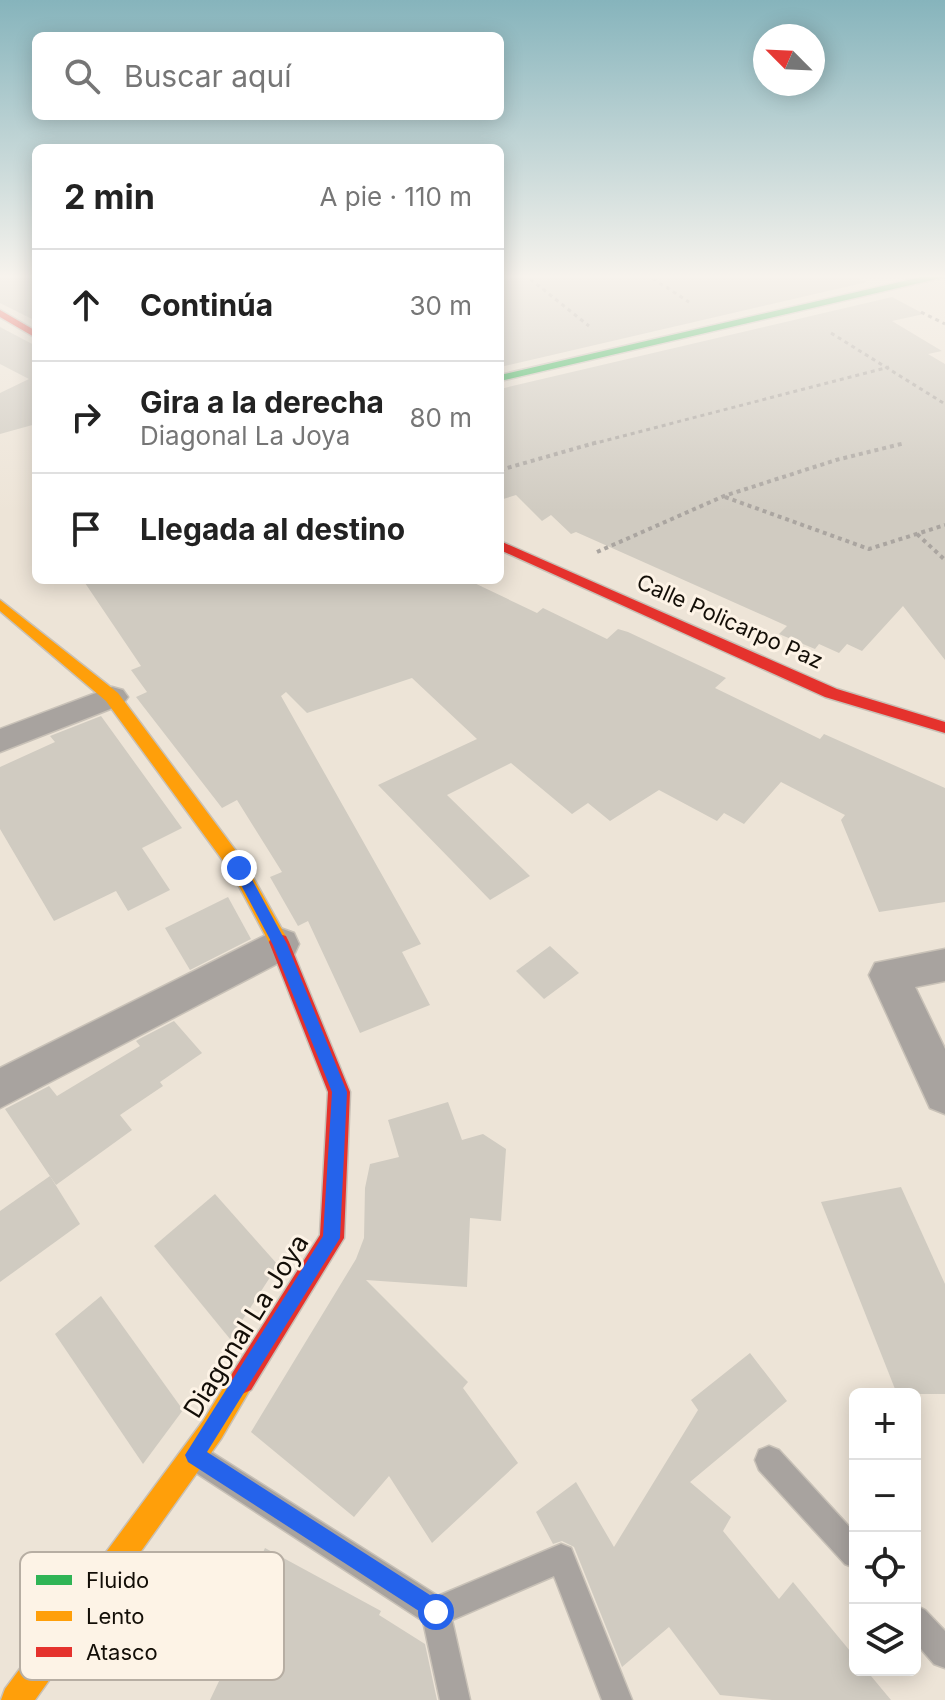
<!DOCTYPE html>
<html lang="es">
<meta charset="utf-8">
<style>
:root{--surface:#fff;--page:#f6f6f6;--text:#222;--muted:#767676;--line:#e0e0e0}
body{margin:0;font-family:Inter,sans-serif;background:var(--page);color:var(--text)}
.controls{position:absolute;right:24px;bottom:24px;display:grid;overflow:hidden;border-radius:12px;box-shadow:0 4px 20px #0003}
.controls button{width:72px;height:72px;display:grid;place-items:center;padding:0;border:0;border-bottom:2px solid var(--line);background:var(--surface);color:var(--text);font:40px sans-serif}
.compass{position:absolute;left:753px;top:24px;width:72px;height:72px;border-radius:50%;background:var(--surface);box-shadow:0 4px 20px #0003;rotate:294deg}
.stop{position:absolute;width:24px;height:24px;margin:-18px;border:6px solid #2563eb;border-radius:50%;background:#fff}
.stop.end{background:#2563eb;border-color:#fff;box-shadow:0 2px 8px #0008}
.list{margin:0;padding:0;list-style:none}
h2{display:flex;justify-content:space-between;align-items:center;height:104px;margin:0;padding:0 32px;font-size:34px}
h2 small{font-size:26px;font-weight:400;color:var(--muted)}
.list li{display:grid;grid-template-columns:52px 1fr auto;gap:24px;align-items:center;box-sizing:border-box;height:112px;padding:0 32px;border-top:2px solid var(--line)}
.list b{display:block;font-size:30px;white-space:nowrap}
.list p{margin:0;font-size:26px;white-space:nowrap;color:var(--muted)}
.list em{font-size:26px;font-style:normal;color:var(--muted)}
.icon{flex:none;width:44px;height:44px;fill:none;stroke:currentColor;stroke-width:2;stroke-linecap:round;stroke-linejoin:round}
.map{position:relative;flex:none;width:945px;height:1700px;overflow:hidden}
.search{position:absolute;background:var(--surface);box-shadow:0 4px 20px #0003;left:32px;top:32px;width:472px;height:88px;display:flex;align-items:center;gap:20px;box-sizing:border-box;padding:0 28px;border-radius:12px;color:var(--muted);font-size:30px}
.panel{position:absolute;background:var(--surface);box-shadow:0 4px 20px #0003;left:32px;top:144px;width:472px;height:440px;border-radius:12px}
.map>svg:first-child{display:block}
.building{fill:#d0cbc1}
.lines{fill:none;stroke-linecap:round;stroke-linejoin:round}
.lane-casing{stroke:#c8c1b7;stroke-width:3}
.street-casing{stroke:#c8c1b7;stroke-width:3}
.fast-casing{stroke:#c8c1b7;stroke-width:3}
.slow-casing{stroke:#c8c1b7;stroke-width:3}
.jam-casing{stroke:#c8c1b7;stroke-width:3}
.path-far1{stroke:#aaa5a0;stroke-width:3;stroke-dasharray:4 4;stroke-linecap:butt}
.path{stroke:#aaa5a0;stroke-width:4;stroke-dasharray:4 4;stroke-linecap:butt}
.lane{fill:#a8a39f;fill-rule:evenodd}
.street{fill:#a8a39f;fill-rule:evenodd}
.fast{fill:#30b455;fill-rule:evenodd}
.slow{fill:#ff9f0a;fill-rule:evenodd}
.jam{fill:#e5322d;fill-rule:evenodd}
.route{fill:#2563eb}
.labels{text-anchor:middle;stroke-width:6;stroke-linejoin:round;paint-order:stroke}
.street-label{font-size:22px;fill:#130e07;stroke:#fdf3e6}
.near-street-label{font-size:26px;fill:#130e07;stroke:#fdf3e6}
.key{fill:#fdf3e6;stroke:#b7aea3;stroke-width:2}
.key-label{font-size:22px;fill:#130e07}
</style>
<div class="map">
<svg width="945" height="1700" viewBox="0 0 945 1700">
<rect width="100%" height="100%" fill="#ede4d7"/>
<g class="building">
<path d="M 0,274 L 36,274 L 36,321 L 0,303 Z"/>
<path d="M 532,274 L 851,274 L 867,282 L 500,367 L 500,280 Z"/>
<path d="M 892,297 L 924,314 L 892,321 L 942,351 L 928,354 L 945,364 L 945,660 L 903,606 L 862,651 L 847,644 L 839,653 L 819,644 L 815,649 L 779,634 L 787,626 L 576,532 L 571,534 L 551,515 L 542,521 L 516,495 L 500,500 L 500,389 Z"/>
<path d="M 0,327 L 36,346 L 36,424 L 0,434 L 0,393 L 29,379 L 0,364 Z"/>
<path d="M 83,580 L 468,580 L 537,613 L 543,608 L 607,639 L 618,629 L 628,632 L 726,678 L 715,688 L 820,739 L 824,734 L 945,788 L 945,902 L 879,912 L 841,820 L 845,815 L 781,782 L 744,824 L 724,813 L 717,821 L 659,790 L 610,821 L 588,803 L 572,814 L 511,763 L 447,795 L 530,876 L 490,900 L 378,785 L 477,739 L 412,678 L 307,713 L 286,692 L 281,696 L 421,944 L 402,952 L 430,1005 L 360,1033 L 308,921 L 298,926 L 270,877 L 282,872 L 237,800 L 222,808 L 136,697 L 147,692 L 131,670 L 141,666 Z"/>
<path d="M 101,716 L 182,828 L 142,848 L 170,890 L 128,911 L 116,891 L 54,921 L 0,829 L 0,767 L 55,742 L 50,736 Z"/>
<path d="M 228,897 L 251,939 L 190,970 L 165,928 Z"/>
<path d="M 550,946 L 579,973 L 544,999 L 516,971 Z"/>
<path d="M 174,1021 L 202,1053 L 160,1082 L 163,1086 L 120,1115 L 132,1130 L 56,1185 L 5,1109 L 49,1086 L 57,1096 L 140,1046 L 136,1041 L 141,1038 Z"/>
<path d="M 448,1102 L 462,1140 L 483,1134 L 506,1149 L 501,1221 L 470,1218 L 467,1287 L 366,1280 L 468,1382 L 463,1388 L 518,1463 L 432,1543 L 389,1476 L 354,1517 L 251,1432 L 356,1259 L 364,1238 L 365,1188 L 370,1164 L 399,1157 L 388,1120 Z"/>
<path d="M 50,1176 L 80,1224 L 0,1282 L 0,1211 Z"/>
<path d="M 901,1187 L 945,1284 L 945,1394 L 897,1394 L 821,1202 Z"/>
<path d="M 215,1194 L 278,1265 L 230,1339 L 154,1246 Z"/>
<path d="M 101,1296 L 183,1410 L 143,1464 L 55,1334 Z"/>
<path d="M 750,1353 L 787,1401 L 690,1482 L 731,1517 L 723,1531 L 779,1599 L 793,1582 L 855,1657 L 855,1670 L 866,1670 L 891,1700 L 772,1700 L 720,1695 L 669,1627 L 622,1667 L 574,1547 L 562,1541 L 553,1544 L 536,1512 L 576,1482 L 614,1547 L 698,1410 L 691,1400 Z"/>
<path d="M 265,1548 L 381,1611 L 379,1615 L 425,1644 L 437,1700 L 210,1700 L 250,1616 L 237,1609 Z"/>
</g>
<g class="lines">
<g class="lane-casing">
<g id="lane">
<path d="M 200,1445 L 438,1596 L 561,1544 L 571,1548 L 632,1700 L 602,1700 L 554,1576 L 452,1620 L 470,1700 L 440,1700 L 423,1621 L 190,1469 L 186,1459 L 190,1449 Z"/>
<path d="M 769,1446 L 779,1450 L 855,1533 L 855,1568 L 845,1564 L 759,1470 L 755,1460 L 759,1450 Z"/>
<path d="M 915,1605 L 925,1610 L 945,1631 L 945,1668 L 934,1664 L 915,1642 Z"/>
</g>
</g>
<g class="street-casing">
<g id="street">
<path d="M 112,687 L 123,690 L 128,697 L 123,704 L 0,752 L 0,729 Z"/>
<path d="M 280,928 L 294,933 L 299,944 L 294,955 L 0,1108 L 0,1068 Z"/>
<path d="M 945,949 L 945,981 L 915,987 L 945,1049 L 945,1114 L 930,1108 L 869,975 L 875,963 Z"/>
</g>
</g>
<g class="fast-casing">
<path id="fast" d="M 934,274 L 945,274 L 945,277 L 500,381 L 500,375 Z"/>
</g>
<g class="slow-casing">
<g id="slow">
<path d="M 0,600 L 118,693 L 245,863 L 289,942 L 286,948 L 279,950 L 272,948 L 232,873 L 106,701 L 0,611 Z"/>
<path d="M 242,1368 L 251,1372 L 255,1381 L 221,1439 L 35,1700 L 1,1700 L 5,1689 L 203,1421 L 233,1372 Z"/>
</g>
</g>
<g class="jam-casing">
<g id="jam">
<path d="M 0,310 L 36,331 L 36,338 L 0,317 Z"/>
<path d="M 500,541 L 837,689 L 945,722 L 945,733 L 825,697 L 500,550 Z"/>
<path d="M 279,934 L 286,936 L 289,942 L 350,1092 L 344,1238 L 251,1390 L 242,1394 L 233,1390 L 229,1381 L 233,1372 L 320,1235 L 328,1092 L 269,942 L 272,936 Z"/>
</g>
</g>
<g class="path-far1">
<path d="M 524,274 L 589,326"/>
<path d="M 646,274 L 689,302"/>
<path d="M 921,312 L 945,324"/>
<path d="M 831,333 L 945,404"/>
<path d="M 592,444 L 889,367"/>
</g>
<g class="path">
<path d="M 500,470 L 598,442"/>
<path d="M 725,497 L 869,549 L 945,525"/>
<path d="M 917,534 L 945,560"/>
<path d="M 597,552 L 724,496 L 836,460 L 905,443"/>
</g>
<use href="#lane" class="lane"/>
<use href="#street" class="street"/>
<use href="#fast" class="fast"/>
<use href="#slow" class="slow"/>
<use href="#jam" class="jam"/>
</g>
<linearGradient id="sky" x2="0" y2="1"><stop stop-color="#86b4bc"/><stop offset="0.54" stop-color="#f7f3ed"/><stop offset="1" stop-color="#f7f3ed" stop-opacity="0"/></linearGradient>
<rect width="945" height="512" fill="url(#sky)"/>
<path class="route" d="M 239,863 L 244,865 L 287,944 L 347,1092 L 340,1238 L 207,1452 L 444,1604 L 447,1612 L 444,1619 L 436,1622 L 188,1462 L 185,1455 L 323,1236 L 332,1092 L 273,945 L 232,868 Z"/>
<g class="labels">
<g class="street-label">
<text transform="translate(730 621) rotate(24)" y="8">Calle Policarpo Paz</text>
</g>
<g class="near-street-label">
<text transform="translate(246 1326) rotate(-58)" y="9">Diagonal La Joya</text>
</g>
</g>
<rect x="20" y="1552" width="264" height="128" rx="12" class="key"/>
<rect x="36" y="1575" width="36" height="10" fill="#30b455"/>
<rect x="36" y="1611" width="36" height="10" fill="#ff9f0a"/>
<rect x="36" y="1647" width="36" height="10" fill="#e5322d"/>
<g class="key-label">
<text x="86" y="1588">Fluido</text>
<text x="86" y="1624">Lento</text>
<text x="86" y="1660">Atasco</text>
</g>
</svg>
<div class="controls">
<button>+</button>
<button>−</button>
<button><svg class="icon" aria-label="locate" viewBox="0 0 24 24"><circle cx="12" cy="12" r="6"/><path d="M12 2v4M12 18v4M2 12h4M18 12h4"/></svg></button>
<button><svg class="icon" aria-label="layers" viewBox="0 0 24 24"><path d="M12 4l9 5-9 5-9-5zM3 14l9 5 9-5"/></svg></button>
</div>
<svg class="compass" viewBox="-18 -18 36 36"><path d="M0-13l5 13h-10z" fill="#e53935"/><path d="M0 13l5-13h-10z" fill="#767676"/></svg>
<div class="stop" style="left:436px;top:1612px"></div>
<div class="stop end" style="left:239px;top:868px"></div>
<div class="search"><svg class="icon" aria-label="search" viewBox="0 0 24 24"><circle cx="10" cy="10" r="6"/><path d="M15 15l6 6"/></svg>Buscar aquí</div>
<section class="panel">
<h2>2 min<small>A pie · 110 m</small></h2>
<ul class="list">
<li><svg class="icon" aria-label="ahead" viewBox="0 0 24 24"><path d="M12 20V5M6 11l6-6 6 6"/></svg><div><b>Continúa</b></div><em>30 m</em></li>
<li><svg class="icon" aria-label="right" viewBox="0 0 24 24"><path d="M7 20v-9h11M14 6l5 5-5 5"/></svg><div><b>Gira a la derecha</b><p>Diagonal La Joya</p></div><em>80 m</em></li>
<li><svg class="icon" aria-label="arrive" viewBox="0 0 24 24"><path d="M6 21V4h12l-3 4 3 4H6"/></svg><div><b>Llegada al destino</b></div></li>
</ul>
</section>
</div>
